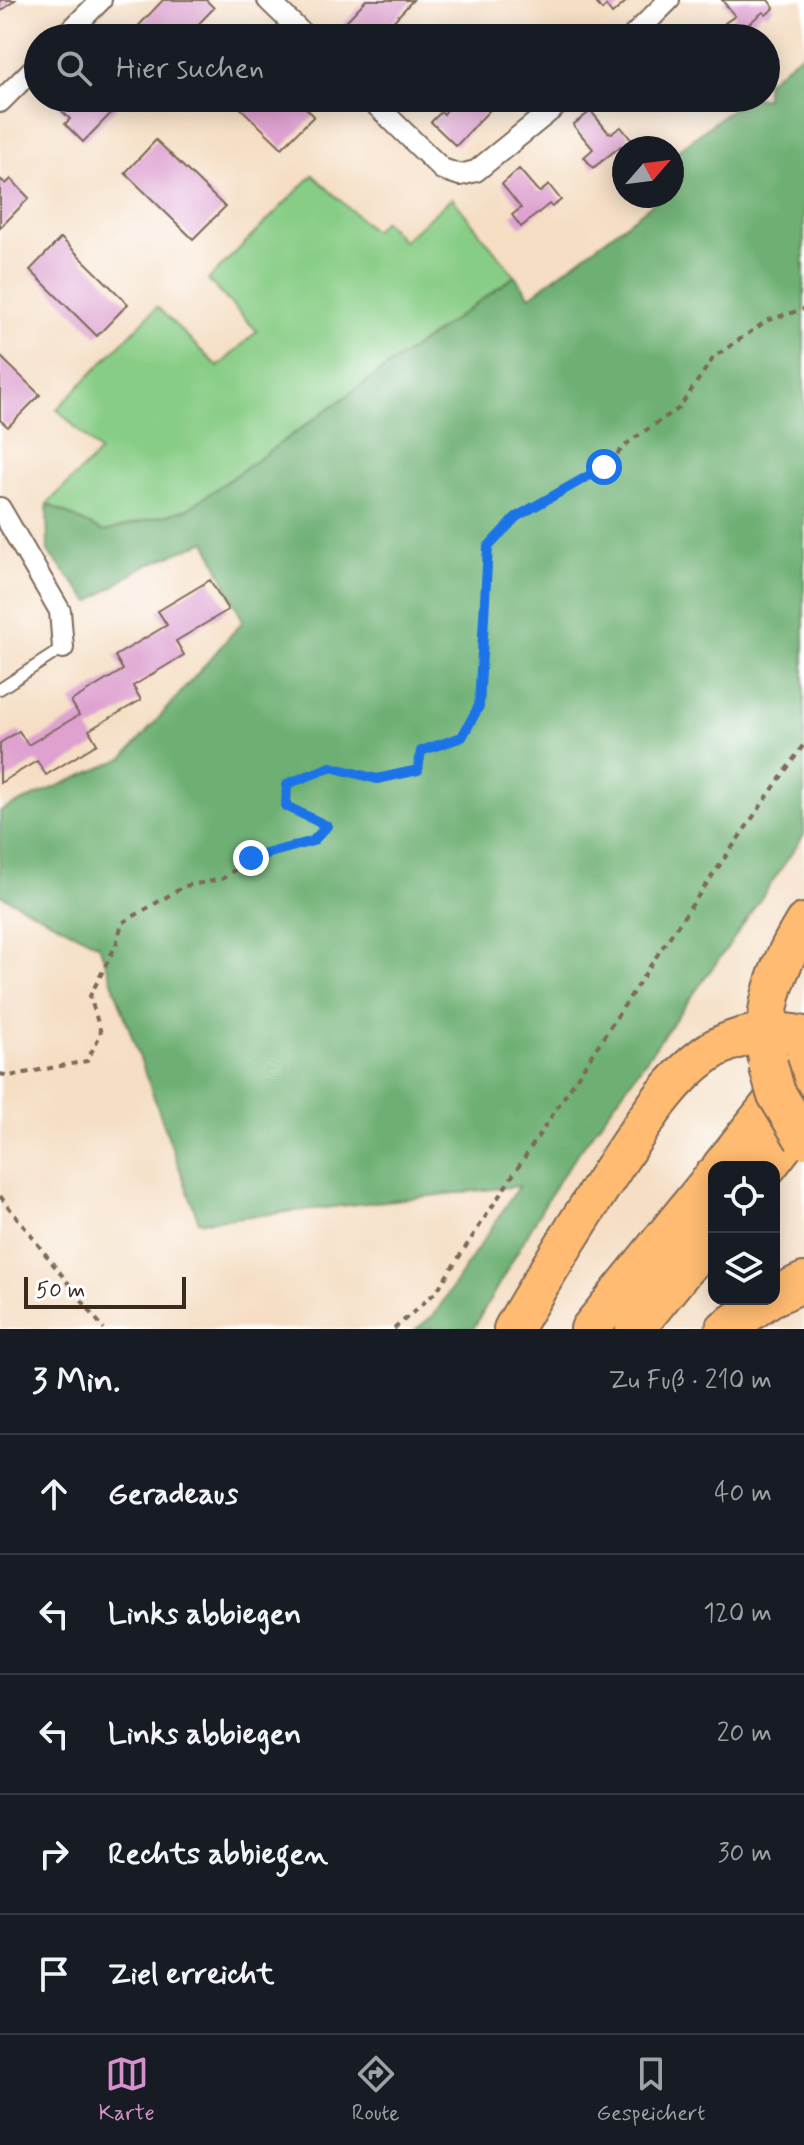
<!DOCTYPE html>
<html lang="de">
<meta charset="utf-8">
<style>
:root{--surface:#171b24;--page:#20242c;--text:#f1f3f6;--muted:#9ea1a6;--line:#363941;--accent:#d690ce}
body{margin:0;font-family:Mynerve,sans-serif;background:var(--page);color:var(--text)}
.controls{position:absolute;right:24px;bottom:24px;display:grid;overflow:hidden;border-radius:16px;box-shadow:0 4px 20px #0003}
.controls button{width:72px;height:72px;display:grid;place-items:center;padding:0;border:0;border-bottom:2px solid var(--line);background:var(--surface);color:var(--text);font:40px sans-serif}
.compass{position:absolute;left:612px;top:136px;width:72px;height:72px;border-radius:50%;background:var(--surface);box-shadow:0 4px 20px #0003;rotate:62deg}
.scale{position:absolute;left:24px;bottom:20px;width:162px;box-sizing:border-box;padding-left:8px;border:4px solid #3b2a1e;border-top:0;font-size:22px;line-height:28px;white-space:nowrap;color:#3b2a1e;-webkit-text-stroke:6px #fff;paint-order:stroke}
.stop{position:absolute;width:24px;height:24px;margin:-18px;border:6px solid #1a73e8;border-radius:50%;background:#fff}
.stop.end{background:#1a73e8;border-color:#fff;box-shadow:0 2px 8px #0008}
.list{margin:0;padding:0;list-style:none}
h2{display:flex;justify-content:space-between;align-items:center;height:104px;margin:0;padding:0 32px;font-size:34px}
h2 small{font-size:26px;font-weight:400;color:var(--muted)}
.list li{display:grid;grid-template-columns:52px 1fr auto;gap:24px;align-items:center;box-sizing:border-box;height:120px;padding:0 32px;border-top:2px solid var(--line)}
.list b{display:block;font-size:30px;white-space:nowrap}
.list em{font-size:26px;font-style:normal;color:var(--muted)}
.icon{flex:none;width:44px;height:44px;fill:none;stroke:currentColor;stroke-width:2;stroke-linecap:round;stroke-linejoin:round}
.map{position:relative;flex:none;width:804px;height:1329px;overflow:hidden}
.search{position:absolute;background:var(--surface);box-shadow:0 4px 20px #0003;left:24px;right:24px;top:24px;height:88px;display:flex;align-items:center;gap:20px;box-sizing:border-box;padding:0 28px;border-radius:44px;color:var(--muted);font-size:30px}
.sheet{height:704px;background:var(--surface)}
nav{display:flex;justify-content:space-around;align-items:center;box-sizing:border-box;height:112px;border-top:2px solid var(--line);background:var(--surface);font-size:22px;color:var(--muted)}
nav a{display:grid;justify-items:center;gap:4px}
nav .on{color:var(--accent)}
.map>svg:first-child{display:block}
.green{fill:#88cd86;stroke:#627c52;stroke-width:2}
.forest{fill:#6eb073;stroke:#546d48;stroke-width:2}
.building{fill:#dea1d0}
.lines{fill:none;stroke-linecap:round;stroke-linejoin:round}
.service-casing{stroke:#7c6958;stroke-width:14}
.minor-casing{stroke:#7c6958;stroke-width:24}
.motorway-casing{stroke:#7c6958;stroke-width:42}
.path{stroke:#7c6958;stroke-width:4;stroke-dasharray:6 6;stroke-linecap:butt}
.service{stroke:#fff;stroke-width:10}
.minor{stroke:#fff;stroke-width:20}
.motorway{stroke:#febb71;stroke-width:38}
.motorway-bridge-casing{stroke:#7c6958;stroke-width:42;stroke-linecap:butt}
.motorway-bridge{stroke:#febb71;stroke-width:38}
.route{stroke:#1a73e8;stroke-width:10}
</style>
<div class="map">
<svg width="804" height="1329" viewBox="0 0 804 1329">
<rect width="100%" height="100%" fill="#fff"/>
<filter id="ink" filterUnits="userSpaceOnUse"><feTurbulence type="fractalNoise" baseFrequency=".0125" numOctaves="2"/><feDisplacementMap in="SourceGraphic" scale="16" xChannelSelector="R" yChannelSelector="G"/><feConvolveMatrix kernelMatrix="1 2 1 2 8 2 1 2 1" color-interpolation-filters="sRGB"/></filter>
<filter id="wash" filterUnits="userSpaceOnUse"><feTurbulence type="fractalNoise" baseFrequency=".006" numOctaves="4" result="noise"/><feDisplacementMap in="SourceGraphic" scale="32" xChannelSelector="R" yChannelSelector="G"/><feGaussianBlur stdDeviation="1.8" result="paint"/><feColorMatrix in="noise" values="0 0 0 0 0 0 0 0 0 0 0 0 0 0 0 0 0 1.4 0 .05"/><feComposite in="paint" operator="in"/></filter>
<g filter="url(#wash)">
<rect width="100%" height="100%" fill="#f5dec4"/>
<path class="green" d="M 313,175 L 373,231 L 384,221 L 403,241 L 452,198 L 515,276 L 188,509 L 104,532 L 47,504 L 100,452 L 57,409 L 157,307 L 218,367 L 257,331 L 208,280 Z"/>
<path class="forest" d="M 804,52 L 804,835 L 732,941 L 558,1181 L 473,1329 L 416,1329 L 434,1315 L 519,1186 L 199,1222 L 99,945 L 0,895 L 0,811 L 124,758 L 243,621 L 206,541 L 141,568 L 90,602 L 48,552 L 47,504 L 104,532 L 188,509 L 515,276 L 530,296 L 663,196 L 672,196 L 672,189 L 680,182 L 672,173 L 672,155 L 746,98 L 766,98 L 766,82 Z"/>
<g id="blocks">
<g class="building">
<path d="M 0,0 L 15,0 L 0,12 Z"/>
<path d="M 163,0 L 206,0 L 214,8 L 185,38 L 127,38 Z"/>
<path d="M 366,0 L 413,0 L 378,38 L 344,38 L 337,31 Z"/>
<path d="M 594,0 L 628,0 L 612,14 L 606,6 L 602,10 Z"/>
<path d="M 722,0 L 768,0 L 774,8 L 766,15 L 763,12 L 735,35 L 725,23 L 735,16 Z"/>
<path d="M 67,98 L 126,98 L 83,142 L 65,124 L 70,119 L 58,107 Z"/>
<path d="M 230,98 L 296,98 L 314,116 L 282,148 Z"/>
<path d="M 459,98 L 501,98 L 456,146 L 431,122 L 441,112 L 444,114 L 454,99 Z"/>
<path d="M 591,111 L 608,132 L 612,133 L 621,127 L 633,142 L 626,148 L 621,146 L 593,168 L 584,157 L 593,149 L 573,125 Z"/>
<path d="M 156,140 L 225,207 L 193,239 L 125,173 Z"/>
<path d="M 519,169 L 537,190 L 540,192 L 549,185 L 561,200 L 552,207 L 549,204 L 521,227 L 512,215 L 521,208 L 502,184 Z"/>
<path d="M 0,179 L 6,184 L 11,179 L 29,198 L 0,228 Z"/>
<path d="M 61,238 L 128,304 L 97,336 L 30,270 Z"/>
<path d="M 0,356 L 40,395 L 8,427 L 0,420 Z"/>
<path d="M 210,580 L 228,610 L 176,641 L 184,655 L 133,686 L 141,700 L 89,730 L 97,744 L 46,775 L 37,761 L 0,783 L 0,743 L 19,731 L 28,745 L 79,715 L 71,701 L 123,670 L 115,656 L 167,625 L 158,611 Z"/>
</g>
</g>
</g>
<g filter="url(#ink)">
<use href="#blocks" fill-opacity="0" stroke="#7c6958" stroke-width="2"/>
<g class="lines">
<g class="service-casing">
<path id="service" d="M 0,689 L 63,648"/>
</g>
<g class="minor-casing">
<g id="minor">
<path d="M 268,0 L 307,38"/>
<path d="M 63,38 L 101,0"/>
<path d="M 631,38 L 669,0"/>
<path d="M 369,98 L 442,169 L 460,175 L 476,171 L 566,98"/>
<path d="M 0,102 L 38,64"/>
<path d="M 0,508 L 60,611 L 63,648"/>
</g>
</g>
<g class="motorway-casing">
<g id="motorway">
<path d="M 767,1055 C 762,1004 778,966 804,923"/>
<path d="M 721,1167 L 804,1062"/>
<path d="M 767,1167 L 804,1119"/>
<path d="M 774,1296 L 804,1282"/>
<path d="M 513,1329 C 547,1271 583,1214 620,1158 C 645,1121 668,1082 705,1055 C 732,1035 772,1028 804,1036"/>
<path d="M 590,1329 L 714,1176"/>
<path d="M 635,1329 L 714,1232"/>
<path d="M 725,1329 L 768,1299"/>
</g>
</g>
<g class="path">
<path d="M 0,1074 L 9,1076 L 87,1061 L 101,1033 L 90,996 L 116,945 L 122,923 L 185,886 L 222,879 L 251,858 L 313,841 L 327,826 L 286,806 L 287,784 L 331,767 L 377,779 L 418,770 L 421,751 L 462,737 L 479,706 L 488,547 L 516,517 L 604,467 L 630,441 L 679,408 L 714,357 L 768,320 L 804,309"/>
<path d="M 0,1196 L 104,1329"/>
<path d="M 394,1329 L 436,1292 L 662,948 L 804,744"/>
</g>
<use href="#service" class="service"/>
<use href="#minor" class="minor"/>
<use href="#motorway" class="motorway"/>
<g class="motorway-bridge-casing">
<path id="motorway-bridge" d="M 768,1064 L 776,1093 L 804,1139"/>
</g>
<use href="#motorway-bridge" class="motorway-bridge"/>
</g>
</g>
<g class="lines" filter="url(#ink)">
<path class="route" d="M 251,858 L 313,841 L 327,826 L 286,806 L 287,784 L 331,767 L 377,779 L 418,770 L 421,751 L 462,737 L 479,706 L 488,547 L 516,517 L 604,467"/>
</g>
</svg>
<div class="controls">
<button><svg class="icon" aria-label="locate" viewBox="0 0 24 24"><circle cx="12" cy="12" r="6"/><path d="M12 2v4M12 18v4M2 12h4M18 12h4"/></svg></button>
<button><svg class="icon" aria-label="layers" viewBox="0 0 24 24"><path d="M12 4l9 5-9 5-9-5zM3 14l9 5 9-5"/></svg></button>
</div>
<svg class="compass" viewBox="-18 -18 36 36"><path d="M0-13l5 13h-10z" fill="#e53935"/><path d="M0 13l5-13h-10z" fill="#9ea1a6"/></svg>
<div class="scale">50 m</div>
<div class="stop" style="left:604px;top:467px"></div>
<div class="stop end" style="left:251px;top:858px"></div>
<div class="search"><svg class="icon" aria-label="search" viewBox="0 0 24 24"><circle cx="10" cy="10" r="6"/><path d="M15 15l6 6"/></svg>Hier suchen</div>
</div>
<section class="sheet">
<h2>3 Min.<small>Zu Fuß · 210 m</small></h2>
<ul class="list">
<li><svg class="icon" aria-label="ahead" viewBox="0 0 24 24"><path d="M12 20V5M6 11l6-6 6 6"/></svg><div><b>Geradeaus</b></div><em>40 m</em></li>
<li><svg class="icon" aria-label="left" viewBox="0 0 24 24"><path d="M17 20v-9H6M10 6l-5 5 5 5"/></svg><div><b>Links abbiegen</b></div><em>120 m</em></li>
<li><svg class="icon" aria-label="left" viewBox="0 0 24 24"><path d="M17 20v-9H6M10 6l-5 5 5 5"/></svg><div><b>Links abbiegen</b></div><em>20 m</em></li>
<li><svg class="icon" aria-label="right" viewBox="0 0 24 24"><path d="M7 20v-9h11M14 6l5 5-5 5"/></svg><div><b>Rechts abbiegen</b></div><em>30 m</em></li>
<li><svg class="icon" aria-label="arrive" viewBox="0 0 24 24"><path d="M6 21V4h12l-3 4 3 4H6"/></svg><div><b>Ziel erreicht</b></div></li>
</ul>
</section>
<nav>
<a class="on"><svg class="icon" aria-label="map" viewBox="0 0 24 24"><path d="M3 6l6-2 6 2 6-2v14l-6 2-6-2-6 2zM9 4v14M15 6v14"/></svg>Karte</a>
<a><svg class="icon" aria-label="directions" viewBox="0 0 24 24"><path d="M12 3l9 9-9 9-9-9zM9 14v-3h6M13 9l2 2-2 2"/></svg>Route</a>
<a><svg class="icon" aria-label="saved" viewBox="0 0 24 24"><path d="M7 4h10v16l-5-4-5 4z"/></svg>Gespeichert</a>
</nav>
